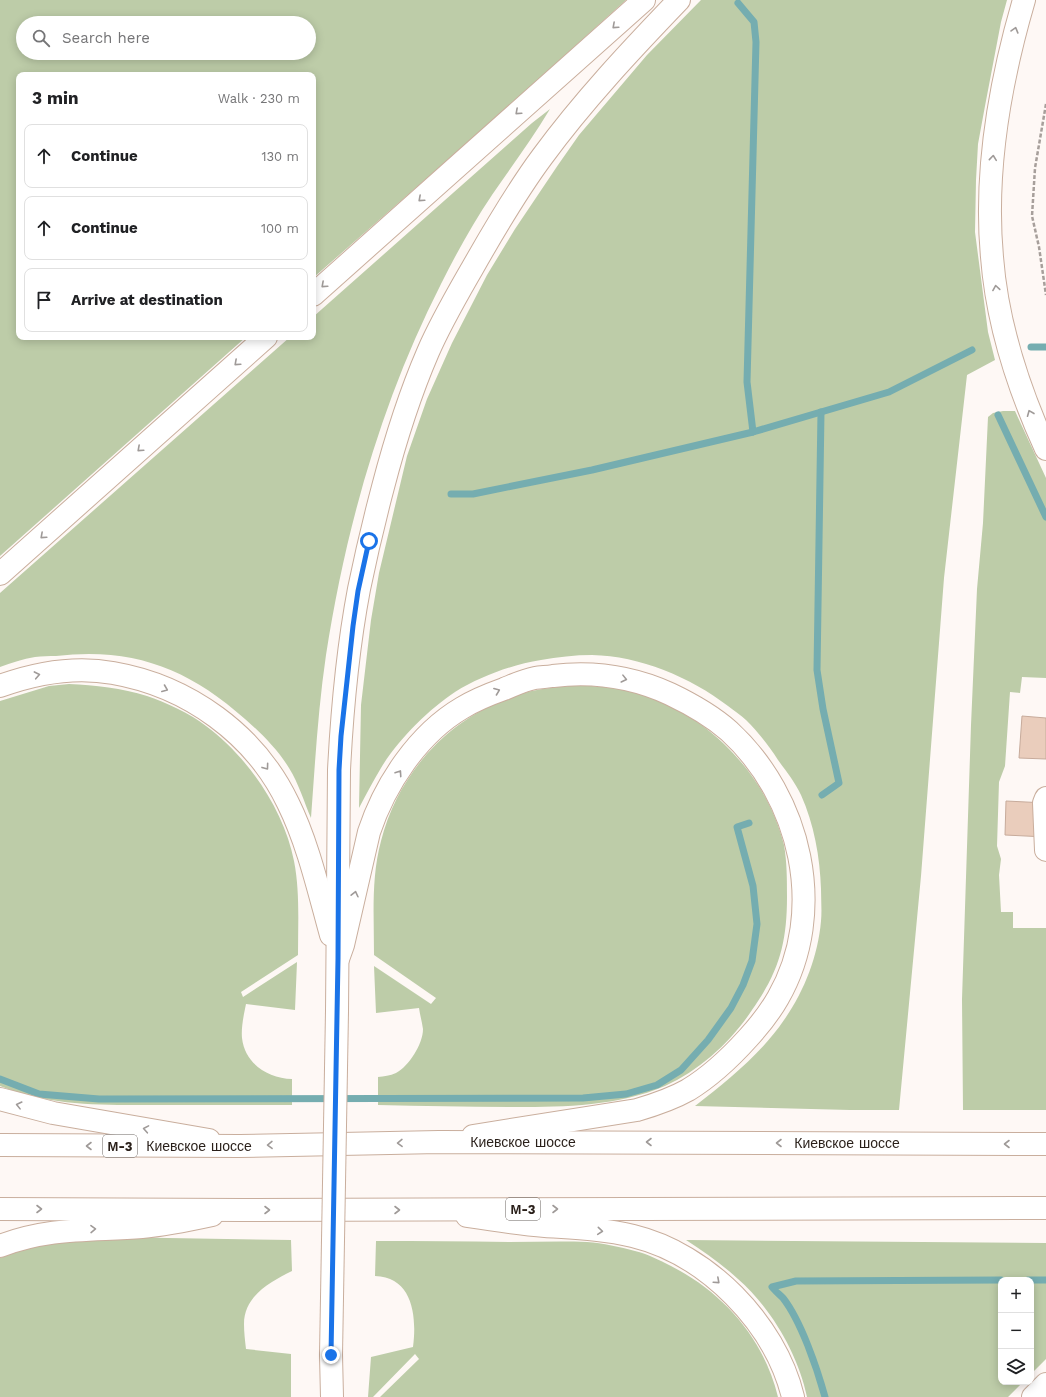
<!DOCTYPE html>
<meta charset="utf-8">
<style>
:root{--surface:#fff;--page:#f6f6f6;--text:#202124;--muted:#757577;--line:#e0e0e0}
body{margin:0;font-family:"Work Sans",sans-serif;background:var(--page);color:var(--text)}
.controls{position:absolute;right:12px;bottom:12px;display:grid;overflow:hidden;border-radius:8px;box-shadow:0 2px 10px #0003}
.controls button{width:36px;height:36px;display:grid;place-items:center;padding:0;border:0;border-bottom:1px solid var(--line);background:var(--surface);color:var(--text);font:20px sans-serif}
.stop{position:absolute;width:12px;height:12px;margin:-9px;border:3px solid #1a73e8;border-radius:50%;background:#fff}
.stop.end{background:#1a73e8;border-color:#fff;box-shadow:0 1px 4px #0008}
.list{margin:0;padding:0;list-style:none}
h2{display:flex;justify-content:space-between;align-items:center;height:52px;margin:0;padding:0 16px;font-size:17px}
h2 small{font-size:13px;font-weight:400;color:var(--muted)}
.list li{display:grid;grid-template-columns:26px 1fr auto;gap:12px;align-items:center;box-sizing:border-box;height:64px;margin:0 8px 8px;padding:0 8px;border:1px solid var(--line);border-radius:8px}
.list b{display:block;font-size:15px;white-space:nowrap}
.list em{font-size:13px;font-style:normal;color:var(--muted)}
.icon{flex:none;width:22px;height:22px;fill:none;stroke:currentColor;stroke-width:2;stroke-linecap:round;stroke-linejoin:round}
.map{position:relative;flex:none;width:1046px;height:1397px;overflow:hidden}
.search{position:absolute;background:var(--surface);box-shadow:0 2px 10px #0003;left:16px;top:16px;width:300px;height:44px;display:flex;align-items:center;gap:10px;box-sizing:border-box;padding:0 14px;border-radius:22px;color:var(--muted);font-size:15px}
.panel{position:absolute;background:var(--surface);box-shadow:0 2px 10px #0003;left:16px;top:72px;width:300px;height:268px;border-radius:8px}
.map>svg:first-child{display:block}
.green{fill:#bdcca8;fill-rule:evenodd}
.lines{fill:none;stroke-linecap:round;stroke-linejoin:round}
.stream{stroke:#75adb0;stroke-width:7}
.building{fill:#eacdbc;stroke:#c7ab9b}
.minor-casing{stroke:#c9ae9d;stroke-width:24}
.major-casing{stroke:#c9ae9d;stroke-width:24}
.highway-casing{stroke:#c9ae9d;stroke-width:24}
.path{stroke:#a79f9b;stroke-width:2.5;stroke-dasharray:4 2;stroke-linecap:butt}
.minor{stroke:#fff;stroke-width:22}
.major{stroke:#fff;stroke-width:22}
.highway{stroke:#fff;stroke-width:22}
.major-bridge-casing{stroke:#c9ae9d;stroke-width:24;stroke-linecap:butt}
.major-bridge{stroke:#fff;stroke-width:22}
.oneway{stroke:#9f9a98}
.route{stroke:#1a73e8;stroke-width:5}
.labels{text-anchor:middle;stroke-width:4;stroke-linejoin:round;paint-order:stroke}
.shield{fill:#fff;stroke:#69625e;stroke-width:1}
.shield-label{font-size:13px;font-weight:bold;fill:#291f19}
.street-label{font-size:14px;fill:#291f19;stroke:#fff}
</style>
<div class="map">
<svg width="1046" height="1397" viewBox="0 0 1046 1397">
<rect width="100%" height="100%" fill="#fef8f5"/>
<g class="green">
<path d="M 0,0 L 626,0 L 501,113 L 313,278 L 313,75 L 19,75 L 19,337 L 246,337 L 0,556 ZM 23,23 L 309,23 L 309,53 L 23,53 Z"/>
<path d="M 701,0 L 1007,0 L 1001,22 L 985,106 L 978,144 L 976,180 L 975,232 L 988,332 L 995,360 L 967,375 L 944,578 L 921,876 L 899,1110 L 850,1110 L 695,1106 C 727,1081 761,1054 784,1020 C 804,992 818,956 821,921 C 822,911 821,900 821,889 C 820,857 814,824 801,795 C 795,782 786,771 778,760 C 769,746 758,732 746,720 C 741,715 734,711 728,706 C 690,677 640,656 592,655 C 575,655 557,657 541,660 C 511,665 481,676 455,692 C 429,709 397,741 381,768 C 373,781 366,795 359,808 L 361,705 L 371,620 L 379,573 L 407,456 L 427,399 L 452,343 L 487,275 L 515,229 L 558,165 L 579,135 L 647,55 Z"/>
<path d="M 550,109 C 532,139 512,166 492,195 C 473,223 456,254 441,284 C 382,400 346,526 326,655 C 318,709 315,764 311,818 C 304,802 299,784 289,768 C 278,750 261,733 245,719 C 188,668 132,647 56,656 C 49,656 42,656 35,657 C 23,659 11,663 0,667 L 0,593 L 290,337 L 313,337 L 313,317 L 532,123 Z"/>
<path d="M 1003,411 L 1015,411 L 1046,478 L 1046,678 L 1022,677 L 1020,693 L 1010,692 L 1005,766 L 999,782 L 997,846 L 1001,859 L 999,875 L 1001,912 L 1013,912 L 1013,928 L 1046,928 L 1046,1110 L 963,1110 L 962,999 L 971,725 L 977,589 L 983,523 L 988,417 L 993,413 Z"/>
<path d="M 69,684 C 95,685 122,688 147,696 C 165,702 191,714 206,726 C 248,757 284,810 294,861 C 300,891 298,924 298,955 L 241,992 L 243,997 L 297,962 L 295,1010 L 246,1004 C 244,1014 241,1027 242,1038 C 245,1064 268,1078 292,1079 L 292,1105 C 248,1105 205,1105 161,1105 C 107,1105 51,1107 0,1086 L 0,701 L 49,686 Z"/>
<path d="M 578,685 C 604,687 630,688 654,698 C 716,724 768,779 784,845 C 787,862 787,880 787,897 C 787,943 779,972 752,1010 C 731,1042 700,1070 665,1086 C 618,1106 566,1107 516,1107 C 470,1107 424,1106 378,1105 L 378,1077 C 384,1076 390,1076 396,1073 C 409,1066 423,1044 423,1029 C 422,1022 420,1015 419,1008 L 376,1013 L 374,966 L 431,1004 L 436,998 L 374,955 C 374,917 371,878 381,841 C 399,770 453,713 524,693 C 541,688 560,687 578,685 Z"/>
<path d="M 109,1237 L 291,1240 L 292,1271 C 270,1282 244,1296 244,1324 C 244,1332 245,1341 246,1349 L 291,1354 L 291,1397 L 0,1397 L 0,1258 L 37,1245 Z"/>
<path d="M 686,1240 L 1046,1243 L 1046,1359 L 1031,1374 L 1031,1280 L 1001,1280 L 1001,1382 L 1023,1382 L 1008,1397 L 807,1397 C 798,1354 771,1308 738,1279 C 722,1264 704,1252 686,1240 Z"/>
<path d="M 376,1241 C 420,1241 464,1241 509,1242 C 535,1242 561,1241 587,1242 C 603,1243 620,1247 635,1251 C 648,1254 659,1260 671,1266 C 724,1293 764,1339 778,1397 L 380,1397 L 419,1359 L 415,1354 L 373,1397 L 368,1397 L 371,1357 L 413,1347 C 417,1317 413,1277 375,1276 Z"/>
</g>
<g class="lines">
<g class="stream">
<path d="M 738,3 L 754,22 L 756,42 L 747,382 L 753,432"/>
<path d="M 1031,347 L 1046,347"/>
<path d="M 821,412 L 817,670 L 823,709 L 839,783 L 822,795"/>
<path d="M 998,415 L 1046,517"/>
<path d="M 451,494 L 473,494 L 592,470 L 753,432 L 889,392 L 972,350"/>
<path d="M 0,1079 L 39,1094 L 99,1099 L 583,1098 L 626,1094 L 657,1085 L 681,1070 L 708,1040 L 731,1008 L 743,985 L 752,961 L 757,924 L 753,886 L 737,827 L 749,823"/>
<path d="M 1028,1280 L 1046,1280"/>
<path d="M 825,1397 C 817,1368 801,1321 783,1298 C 779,1294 775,1291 772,1287 L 796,1281 L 1001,1280"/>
</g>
</g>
<g class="building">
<path d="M 1022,716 L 1046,718 L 1046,759 L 1019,758 Z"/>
<path d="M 1006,801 L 1046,803 L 1046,837 L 1005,835 Z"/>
</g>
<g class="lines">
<g class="minor-casing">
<path id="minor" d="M 1046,798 L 1044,803 L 1046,850"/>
</g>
<g class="major-casing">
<g id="major">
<path d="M 1024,0 C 1000,82 984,171 992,257 C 997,322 1019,390 1046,449"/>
<path d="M 313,295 L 644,0"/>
<path d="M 0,574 L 266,337"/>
<path d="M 0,686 C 36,673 75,666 113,673 C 188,686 255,734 288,803 C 308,843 319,892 331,935"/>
<path d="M 338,959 L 343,945 L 369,832 C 385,784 418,734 462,708 C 475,700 490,694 504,689 C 514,685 524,680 535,678 C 541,677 547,677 553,676 C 594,671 633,677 670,694 C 691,704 712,716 729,731 C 801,797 828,911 778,998 C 770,1012 759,1026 748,1038 C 730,1058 711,1076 688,1090 C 672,1099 654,1105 637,1110 L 473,1136"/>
<path d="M 337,1011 L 339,770 C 342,711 348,647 359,589 C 366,555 374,521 383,487 C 395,441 409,396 428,352 C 441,322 457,295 473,267 C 494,230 516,192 542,157 C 583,101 631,50 679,0"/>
<path d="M 0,1099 L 53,1113 L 209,1140"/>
<path d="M 467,1216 C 493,1220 519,1224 545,1226 C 574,1228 604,1229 633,1236 C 707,1254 775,1323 793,1397"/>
<path d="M 0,1246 C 50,1227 91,1231 142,1227 C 165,1225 189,1220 212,1215"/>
<path d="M 331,1355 L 332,1397"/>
<path d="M 1033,1397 L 1046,1384"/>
</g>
</g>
<g class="highway-casing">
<g id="highway">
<path d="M 0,1145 L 240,1146 L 439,1142 L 1046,1144"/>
<path d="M 0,1209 L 243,1210 L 1046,1208"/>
</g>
</g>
<path class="path" d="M 1046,104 L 1035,168 L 1032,216 L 1039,247 L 1046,295"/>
<use href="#minor" class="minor"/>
<use href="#major" class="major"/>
<use href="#highway" class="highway"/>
<g class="major-bridge-casing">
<path id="major-bridge" d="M 331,1355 L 337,1011"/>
</g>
<use href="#major-bridge" class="major-bridge"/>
</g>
<defs><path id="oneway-chevron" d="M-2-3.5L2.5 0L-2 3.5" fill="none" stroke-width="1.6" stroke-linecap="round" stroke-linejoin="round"/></defs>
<g class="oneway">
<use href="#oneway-chevron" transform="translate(615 26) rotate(138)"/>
<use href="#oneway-chevron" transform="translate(1015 30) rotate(-74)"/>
<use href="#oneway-chevron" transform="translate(518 112) rotate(138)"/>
<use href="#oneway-chevron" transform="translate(993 158) rotate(-84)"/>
<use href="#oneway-chevron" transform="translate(421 199) rotate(138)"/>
<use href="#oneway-chevron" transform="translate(324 285) rotate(138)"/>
<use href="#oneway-chevron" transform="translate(996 288) rotate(-99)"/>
<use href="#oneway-chevron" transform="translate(237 363) rotate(138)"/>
<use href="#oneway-chevron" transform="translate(1030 413) rotate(-112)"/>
<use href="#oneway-chevron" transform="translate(140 449) rotate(138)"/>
<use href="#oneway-chevron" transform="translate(43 536) rotate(138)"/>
<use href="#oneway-chevron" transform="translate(37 675) rotate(-11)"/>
<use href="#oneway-chevron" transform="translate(624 679) rotate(14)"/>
<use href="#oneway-chevron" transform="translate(165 689) rotate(22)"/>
<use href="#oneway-chevron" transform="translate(497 691) rotate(-21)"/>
<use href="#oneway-chevron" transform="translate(266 767) rotate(54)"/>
<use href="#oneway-chevron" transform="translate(399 773) rotate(-56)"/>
<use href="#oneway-chevron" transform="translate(355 894) rotate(-77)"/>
<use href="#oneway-chevron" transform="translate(19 1105) rotate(-166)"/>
<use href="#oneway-chevron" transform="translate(146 1129) rotate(-170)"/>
<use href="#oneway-chevron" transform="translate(649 1142) rotate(-180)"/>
<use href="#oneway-chevron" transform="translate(400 1143) rotate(179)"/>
<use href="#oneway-chevron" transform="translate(779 1143) rotate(-180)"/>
<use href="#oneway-chevron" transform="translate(1007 1144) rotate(-180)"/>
<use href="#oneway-chevron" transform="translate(270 1145) rotate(179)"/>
<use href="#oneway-chevron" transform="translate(89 1146) rotate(-180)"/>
<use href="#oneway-chevron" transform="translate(39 1209)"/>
<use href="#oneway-chevron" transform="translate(555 1209)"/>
<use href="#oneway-chevron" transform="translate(267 1210)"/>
<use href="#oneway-chevron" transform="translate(397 1210)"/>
<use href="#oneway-chevron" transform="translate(93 1229) rotate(-1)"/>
<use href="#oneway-chevron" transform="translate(600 1231) rotate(5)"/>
<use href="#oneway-chevron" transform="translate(717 1281) rotate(42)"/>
</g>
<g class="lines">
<path class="route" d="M 331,1355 L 338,959 L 339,770 L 341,736 L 353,626 L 358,591 L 369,541"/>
</g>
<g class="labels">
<g class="shield">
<rect x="103" y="1135" width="34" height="22" rx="3"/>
<rect x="506" y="1198" width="34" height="22" rx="3"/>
</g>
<g class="shield-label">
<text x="120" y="1151">М-3</text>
<text x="523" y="1214">М-3</text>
</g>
<g class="street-label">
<text x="523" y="1147">Киевское шоссе</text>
<text x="847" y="1148">Киевское шоссе</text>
<text x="199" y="1151">Киевское шоссе</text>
</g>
</g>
</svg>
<div class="controls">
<button>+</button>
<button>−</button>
<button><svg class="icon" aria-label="layers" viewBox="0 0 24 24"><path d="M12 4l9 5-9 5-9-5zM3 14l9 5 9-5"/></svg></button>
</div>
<div class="stop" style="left:369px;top:541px"></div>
<div class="stop end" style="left:331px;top:1355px"></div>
<div class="search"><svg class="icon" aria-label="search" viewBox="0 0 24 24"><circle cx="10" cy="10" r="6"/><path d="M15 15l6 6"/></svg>Search here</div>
<section class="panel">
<h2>3 min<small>Walk · 230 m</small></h2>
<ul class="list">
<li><svg class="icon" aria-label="ahead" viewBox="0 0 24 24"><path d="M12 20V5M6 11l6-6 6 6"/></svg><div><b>Continue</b></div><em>130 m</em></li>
<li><svg class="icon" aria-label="ahead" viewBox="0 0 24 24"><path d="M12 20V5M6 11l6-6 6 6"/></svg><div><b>Continue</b></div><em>100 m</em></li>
<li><svg class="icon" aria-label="arrive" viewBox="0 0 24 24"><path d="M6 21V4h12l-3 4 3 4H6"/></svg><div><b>Arrive at destination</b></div></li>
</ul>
</section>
</div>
